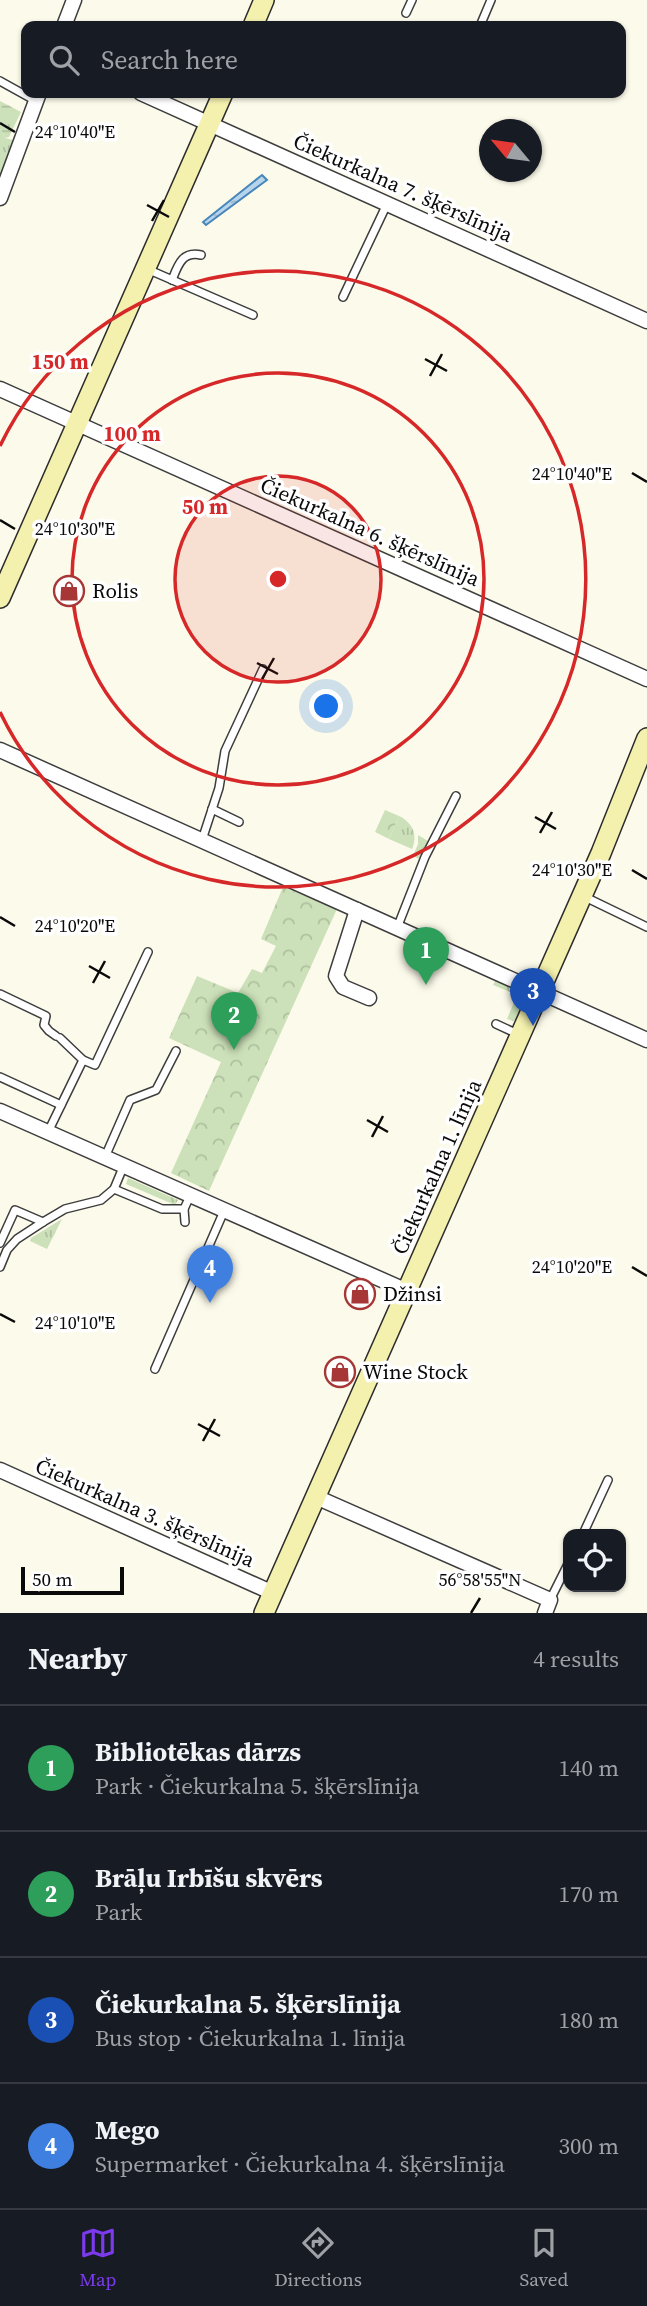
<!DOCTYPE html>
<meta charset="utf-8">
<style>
:root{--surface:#171b24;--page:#242831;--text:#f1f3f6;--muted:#9ea1a6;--line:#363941;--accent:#7c3aed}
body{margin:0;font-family:"Source Serif 4",serif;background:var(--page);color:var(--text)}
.controls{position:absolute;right:21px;bottom:21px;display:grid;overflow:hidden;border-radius:14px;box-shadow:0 2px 5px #0004}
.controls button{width:63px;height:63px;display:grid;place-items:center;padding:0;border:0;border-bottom:2px solid var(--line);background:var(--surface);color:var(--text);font:35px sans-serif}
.compass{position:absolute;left:479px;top:119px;width:63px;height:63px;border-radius:50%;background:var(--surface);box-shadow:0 2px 5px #0004;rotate:299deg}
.scale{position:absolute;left:21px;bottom:18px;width:103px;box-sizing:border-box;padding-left:7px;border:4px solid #0a0a0a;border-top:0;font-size:19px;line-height:24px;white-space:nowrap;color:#0a0a0a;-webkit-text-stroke:5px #fff;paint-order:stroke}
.you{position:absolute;left:327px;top:707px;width:24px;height:24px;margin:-18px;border:5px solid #fff;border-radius:50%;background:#1a73e8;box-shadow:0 0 0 10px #1a73e833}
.badge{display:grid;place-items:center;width:46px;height:46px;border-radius:50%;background:var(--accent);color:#fff;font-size:23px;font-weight:700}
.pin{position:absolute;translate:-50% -58px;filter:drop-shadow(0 2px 4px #0008)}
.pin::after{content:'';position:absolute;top:37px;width:24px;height:21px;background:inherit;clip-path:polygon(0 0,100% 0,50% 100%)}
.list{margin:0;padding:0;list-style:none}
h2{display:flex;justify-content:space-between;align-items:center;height:91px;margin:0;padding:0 28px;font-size:30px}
h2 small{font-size:23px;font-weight:400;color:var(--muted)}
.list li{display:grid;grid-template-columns:46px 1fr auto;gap:21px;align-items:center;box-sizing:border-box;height:126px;padding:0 28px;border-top:2px solid var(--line)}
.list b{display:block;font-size:26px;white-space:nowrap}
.list p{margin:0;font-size:23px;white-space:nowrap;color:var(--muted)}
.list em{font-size:23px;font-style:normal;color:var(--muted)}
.icon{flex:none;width:38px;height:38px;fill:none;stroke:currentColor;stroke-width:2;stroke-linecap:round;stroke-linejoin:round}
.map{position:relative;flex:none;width:647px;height:1613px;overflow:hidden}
.search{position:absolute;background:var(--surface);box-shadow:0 2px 5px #0004;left:21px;right:21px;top:21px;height:77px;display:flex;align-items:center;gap:18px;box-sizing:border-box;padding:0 24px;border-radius:14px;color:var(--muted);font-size:26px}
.sheet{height:595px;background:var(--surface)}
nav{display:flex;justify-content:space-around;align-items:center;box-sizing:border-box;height:98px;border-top:2px solid var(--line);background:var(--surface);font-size:19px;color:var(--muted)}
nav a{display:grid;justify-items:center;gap:4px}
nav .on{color:var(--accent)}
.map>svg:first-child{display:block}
.grass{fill:url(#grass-tufts)}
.wetland{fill:url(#wetland-marsh)}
.park{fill:url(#park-crowns)}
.water{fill:url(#water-ripples);stroke:#4786b9;stroke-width:2}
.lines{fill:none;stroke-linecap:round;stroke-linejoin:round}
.lane-casing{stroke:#3d3d3d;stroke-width:10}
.street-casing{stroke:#3d3d3d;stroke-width:17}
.secondary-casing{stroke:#2c2c2c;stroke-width:22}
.lane{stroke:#fff;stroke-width:7}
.street{stroke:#fff;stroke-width:14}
.secondary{stroke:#f4f0ae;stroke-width:19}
.ticks{fill:none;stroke:#0a0a0a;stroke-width:2.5}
.ring{fill:none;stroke:#d62828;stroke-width:3.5}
.labels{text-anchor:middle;stroke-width:7;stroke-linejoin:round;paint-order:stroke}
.street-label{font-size:21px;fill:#0a0a0a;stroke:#fff}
.poi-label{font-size:21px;fill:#0a0a0a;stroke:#fff;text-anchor:start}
.ticks-label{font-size:18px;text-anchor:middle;fill:#0a0a0a;stroke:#fff;stroke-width:7;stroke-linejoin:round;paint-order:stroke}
.centre{fill:#d62828;stroke:#fff;stroke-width:3.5}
.ring-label{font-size:21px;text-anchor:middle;font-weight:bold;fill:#d62828;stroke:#fff;stroke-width:7;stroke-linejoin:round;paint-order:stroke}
</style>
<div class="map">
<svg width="647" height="1613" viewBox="0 0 647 1613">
<defs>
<pattern id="grass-tufts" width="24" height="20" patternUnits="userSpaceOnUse" patternTransform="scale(1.75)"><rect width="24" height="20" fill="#cce1b9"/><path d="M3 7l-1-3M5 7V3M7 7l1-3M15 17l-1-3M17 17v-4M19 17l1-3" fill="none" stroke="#aec09e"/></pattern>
<pattern id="wetland-marsh" width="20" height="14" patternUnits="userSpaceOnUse" patternTransform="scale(1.75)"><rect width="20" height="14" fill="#cce1b9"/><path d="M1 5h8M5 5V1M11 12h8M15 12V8" fill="none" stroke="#aec09e"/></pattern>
<pattern id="park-crowns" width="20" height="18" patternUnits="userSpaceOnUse" patternTransform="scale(1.75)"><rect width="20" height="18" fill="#cce1b9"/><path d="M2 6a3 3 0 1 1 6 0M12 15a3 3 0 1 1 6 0" fill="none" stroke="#aec09e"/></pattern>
<pattern id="water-ripples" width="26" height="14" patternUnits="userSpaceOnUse" patternTransform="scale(1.75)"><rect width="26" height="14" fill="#b6d5ed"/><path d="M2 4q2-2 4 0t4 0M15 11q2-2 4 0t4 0" fill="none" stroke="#9bb6ca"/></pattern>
</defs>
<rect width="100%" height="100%" fill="#fcfaea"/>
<g class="grass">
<path d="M 0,129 L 5,138 L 17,141 L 0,183 Z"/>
<path d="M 399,816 C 413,823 418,835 412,849 L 389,839 Z"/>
<path d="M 418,835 L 428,841 L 419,859 L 413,856 L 418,844 Z"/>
<path d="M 496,979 L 525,994 L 517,1019 L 513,1021 L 507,1019 L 517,995 L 493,985 Z"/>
<path d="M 128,1178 L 178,1200 L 175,1205 L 126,1184 Z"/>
<path d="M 62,1219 L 47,1249 L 30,1241 L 31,1238 Z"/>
</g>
<path class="wetland" d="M 0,101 L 21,112 L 9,137 L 5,138 L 0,129 Z"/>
<g class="park">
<path d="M 385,810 L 399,816 L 389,839 L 375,832 Z"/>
<path d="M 283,887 L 337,909 L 209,1191 L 171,1173 L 221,1062 L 169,1038 L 197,976 L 238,993 L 252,969 L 262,973 L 276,946 L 261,939 Z"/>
</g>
<path class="water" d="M 262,175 L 267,180 L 206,225 L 203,222 Z"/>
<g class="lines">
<g class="lane-casing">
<g id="lane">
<path d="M 406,13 L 412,0"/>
<path d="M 480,26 L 491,0"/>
<path d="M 0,81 L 36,101"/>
<path d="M 147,269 L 253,315"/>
<path d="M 172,280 C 178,265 182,251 201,255"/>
<path d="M 343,297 L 387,204"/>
<path d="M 212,809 L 239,822"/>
<path d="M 202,840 L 219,788 L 225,751 L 263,669"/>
<path d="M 583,896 L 647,927"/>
<path d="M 397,928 L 425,857 L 456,796"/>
<path d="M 0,994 L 46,1016 L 44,1025 L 49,1031 L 56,1036"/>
<path d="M 496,1024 L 520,1035"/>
<path d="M 60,1038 L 83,1060"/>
<path d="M 0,1077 L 61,1105"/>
<path d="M 48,1132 L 83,1060 L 95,1065 L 148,952"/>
<path d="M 105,1157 L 130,1100 L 156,1090 L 176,1051"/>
<path d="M 114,1189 L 162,1209 L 184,1209 L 190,1196"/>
<path d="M 184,1209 L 185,1222"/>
<path d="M 0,1243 L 15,1210 L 43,1222"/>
<path d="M 0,1267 L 7,1250 L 17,1239 L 43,1222 L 65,1209 L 101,1200 L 114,1189 L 124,1165"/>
<path d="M 155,1369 L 224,1211"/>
<path d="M 583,1534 L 608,1480"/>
<path d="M 550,1600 L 568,1564"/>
</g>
</g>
<g class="street-casing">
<g id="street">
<path d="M 64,26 L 74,0"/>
<path d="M 141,93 L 647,321"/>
<path d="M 0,198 L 39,93"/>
<path d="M 0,389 L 647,679"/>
<path d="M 0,750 L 647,1040"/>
<path d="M 357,910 L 336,976 L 343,987 L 369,998"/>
<path d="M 0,1111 L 407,1291"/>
<path d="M 0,1470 L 273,1593"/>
<path d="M 316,1497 L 550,1600 L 545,1613"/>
</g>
</g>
<g class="secondary-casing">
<g id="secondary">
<path d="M 253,26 L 264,0"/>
<path d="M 0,598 L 223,93"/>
<path d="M 264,1613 L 601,853 L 647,738"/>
</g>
</g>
<use href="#lane" class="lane"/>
<use href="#street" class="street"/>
<use href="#secondary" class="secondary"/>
</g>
<path class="ticks" d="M 0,123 L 15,132M 147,205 L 169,217M 152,221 L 164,200M 425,359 L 447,371M 430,376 L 442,354M 632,473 L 647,482M 0,520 L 15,529M 257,663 L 278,674M 262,679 L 274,658M 535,817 L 556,829M 540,833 L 552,812M 632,870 L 647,879M 0,917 L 15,926M 89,966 L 110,978M 93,983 L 105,961M 367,1120 L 388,1132M 372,1137 L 383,1116M 632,1267 L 647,1276M 0,1314 L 15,1322M 198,1424 L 220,1436M 203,1441 L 215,1419M 471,1613 L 480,1598"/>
<circle cx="278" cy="579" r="103" fill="#d62828" fill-opacity=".12"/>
<g class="ring">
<circle cx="278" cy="579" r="103"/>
<circle cx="278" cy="579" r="206"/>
<path d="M0 446A308 308 0 1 1 0 712"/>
</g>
<defs>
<g id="shop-ring" transform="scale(1.575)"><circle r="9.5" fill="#fff" stroke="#a63736" stroke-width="1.5"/><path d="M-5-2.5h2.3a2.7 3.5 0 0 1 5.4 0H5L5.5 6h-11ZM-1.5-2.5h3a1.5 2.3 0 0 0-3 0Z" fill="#a63736"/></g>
</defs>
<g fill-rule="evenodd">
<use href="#shop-ring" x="69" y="591"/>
<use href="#shop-ring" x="360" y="1294"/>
<use href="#shop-ring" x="340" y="1372"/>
</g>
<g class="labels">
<g class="street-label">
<text transform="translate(403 188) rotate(24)" y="7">Čiekurkalna 7. šķērslīnija</text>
<text transform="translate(370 532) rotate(24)" y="7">Čiekurkalna 6. šķērslīnija</text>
<text transform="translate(437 1167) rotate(-66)" y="7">Čiekurkalna 1. līnija</text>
<text transform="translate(145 1513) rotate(24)" y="7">Čiekurkalna 3. šķērslīnija</text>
</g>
<g class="poi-label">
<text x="92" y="598">Rolis</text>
<text x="383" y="1301">Džinsi</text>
<text x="363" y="1379">Wine Stock</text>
</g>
</g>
<g class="ticks-label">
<text x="75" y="138">24°10'40"E</text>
<text x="572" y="480">24°10'40"E</text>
<text x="75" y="535">24°10'30"E</text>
<text x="572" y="876">24°10'30"E</text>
<text x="75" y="932">24°10'20"E</text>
<text x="572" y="1273">24°10'20"E</text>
<text x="75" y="1329">24°10'10"E</text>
<text x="480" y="1586">56°58'55"N</text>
</g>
<circle cx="278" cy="579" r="10" class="centre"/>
<g class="ring-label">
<text x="60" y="369">150 m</text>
<text x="132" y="441">100 m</text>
<text x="205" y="514">50 m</text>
</g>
</svg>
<div class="controls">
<button><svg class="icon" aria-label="locate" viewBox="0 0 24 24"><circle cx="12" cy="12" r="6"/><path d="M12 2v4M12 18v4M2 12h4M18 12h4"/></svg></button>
</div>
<svg class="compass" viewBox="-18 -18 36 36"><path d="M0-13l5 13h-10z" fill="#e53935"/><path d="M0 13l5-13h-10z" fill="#9ea1a6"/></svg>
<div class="scale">50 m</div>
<div class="you"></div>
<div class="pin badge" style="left:426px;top:985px;background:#2e9e5b">1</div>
<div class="pin badge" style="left:234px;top:1050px;background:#2e9e5b">2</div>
<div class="pin badge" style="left:533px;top:1026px;background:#1a4fb4">3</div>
<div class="pin badge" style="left:210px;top:1303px;background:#3f7fe0">4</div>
<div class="search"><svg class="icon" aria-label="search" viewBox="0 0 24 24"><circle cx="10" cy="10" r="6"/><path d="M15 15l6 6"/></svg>Search here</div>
</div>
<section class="sheet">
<h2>Nearby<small>4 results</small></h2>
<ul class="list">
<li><span class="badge" style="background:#2e9e5b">1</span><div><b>Bibliotēkas dārzs</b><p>Park · Čiekurkalna 5. šķērslīnija</p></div><em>140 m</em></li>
<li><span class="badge" style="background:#2e9e5b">2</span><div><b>Brāļu Irbīšu skvērs</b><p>Park</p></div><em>170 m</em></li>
<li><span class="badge" style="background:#1a4fb4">3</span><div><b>Čiekurkalna 5. šķērslīnija</b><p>Bus stop · Čiekurkalna 1. līnija</p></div><em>180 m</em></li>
<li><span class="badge" style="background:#3f7fe0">4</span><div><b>Mego</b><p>Supermarket · Čiekurkalna 4. šķērslīnija</p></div><em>300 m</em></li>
</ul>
</section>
<nav>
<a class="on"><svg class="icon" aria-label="map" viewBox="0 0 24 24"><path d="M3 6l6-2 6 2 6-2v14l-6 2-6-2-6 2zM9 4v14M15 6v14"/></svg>Map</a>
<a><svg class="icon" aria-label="directions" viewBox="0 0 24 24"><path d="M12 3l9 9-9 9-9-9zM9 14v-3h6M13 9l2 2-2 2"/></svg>Directions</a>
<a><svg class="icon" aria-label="saved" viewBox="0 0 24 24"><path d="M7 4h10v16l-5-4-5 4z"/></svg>Saved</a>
</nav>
